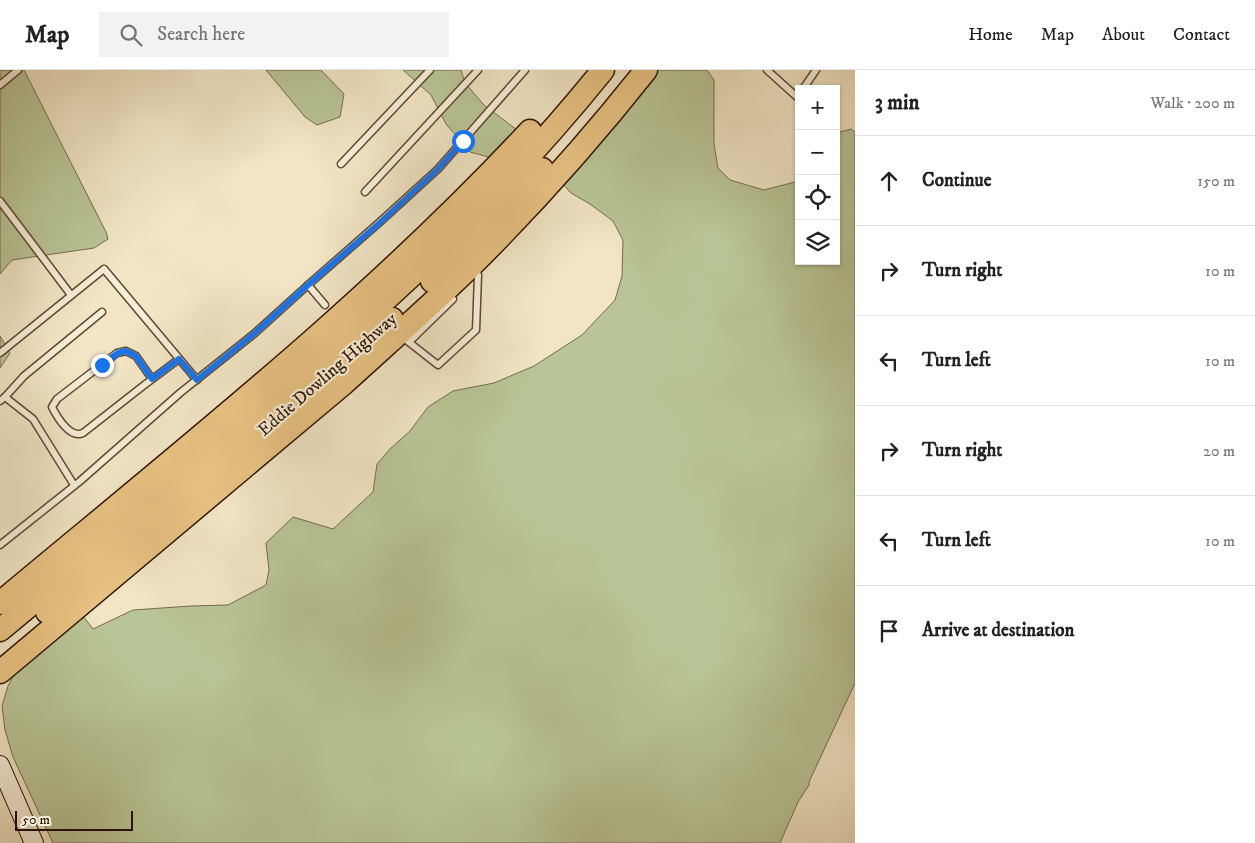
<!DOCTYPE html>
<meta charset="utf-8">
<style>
:root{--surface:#fff;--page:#f2f2f2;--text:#222;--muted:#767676;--line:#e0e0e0}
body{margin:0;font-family:"IM FELL DW Pica",serif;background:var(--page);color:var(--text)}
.controls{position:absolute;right:15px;top:15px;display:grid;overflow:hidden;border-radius:0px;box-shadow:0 1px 4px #0004}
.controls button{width:45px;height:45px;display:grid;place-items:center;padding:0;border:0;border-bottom:1px solid var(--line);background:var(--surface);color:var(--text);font:25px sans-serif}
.scale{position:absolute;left:15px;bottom:12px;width:118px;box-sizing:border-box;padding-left:5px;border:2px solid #2e1400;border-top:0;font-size:14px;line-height:18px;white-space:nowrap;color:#2e1400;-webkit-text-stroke:4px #f6eed9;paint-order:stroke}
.stop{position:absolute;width:15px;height:15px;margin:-11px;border:4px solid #1a73e8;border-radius:50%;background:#fff}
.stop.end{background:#1a73e8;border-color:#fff;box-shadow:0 1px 5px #0008}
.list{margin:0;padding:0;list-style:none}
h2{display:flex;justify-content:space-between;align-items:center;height:65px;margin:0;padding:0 20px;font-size:21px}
h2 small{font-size:16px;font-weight:400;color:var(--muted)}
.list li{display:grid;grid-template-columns:32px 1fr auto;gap:15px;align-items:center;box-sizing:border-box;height:90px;padding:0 20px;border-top:1px solid var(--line)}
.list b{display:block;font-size:19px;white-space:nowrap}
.list em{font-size:16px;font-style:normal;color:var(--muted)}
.icon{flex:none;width:28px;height:28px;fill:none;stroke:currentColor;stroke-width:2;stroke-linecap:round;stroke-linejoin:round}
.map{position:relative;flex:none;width:855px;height:773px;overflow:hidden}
header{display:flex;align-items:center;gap:30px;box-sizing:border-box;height:70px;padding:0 25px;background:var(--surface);border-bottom:1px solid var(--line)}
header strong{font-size:24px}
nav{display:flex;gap:28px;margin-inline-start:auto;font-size:18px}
.search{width:350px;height:45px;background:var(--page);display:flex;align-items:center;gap:12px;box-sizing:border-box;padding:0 18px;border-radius:0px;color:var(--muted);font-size:19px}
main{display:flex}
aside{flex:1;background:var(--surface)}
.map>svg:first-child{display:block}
.green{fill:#b9c596;stroke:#746c4b}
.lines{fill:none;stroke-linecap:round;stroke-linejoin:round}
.service-casing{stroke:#5f4831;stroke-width:9}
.secondary-casing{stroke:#2e1400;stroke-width:20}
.motorway-casing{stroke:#2e1400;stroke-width:25}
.service{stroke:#f6eed9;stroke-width:6}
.secondary{stroke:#f6eed9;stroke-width:18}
.motorway{stroke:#e8c282;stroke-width:22}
.route{stroke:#1a73e8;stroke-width:6}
.labels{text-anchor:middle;stroke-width:4.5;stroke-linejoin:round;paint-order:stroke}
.street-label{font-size:18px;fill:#2e1400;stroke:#f6eed9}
</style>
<header>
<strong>Map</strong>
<div class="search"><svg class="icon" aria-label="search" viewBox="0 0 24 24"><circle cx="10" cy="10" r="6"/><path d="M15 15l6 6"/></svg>Search here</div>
<nav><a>Home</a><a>Map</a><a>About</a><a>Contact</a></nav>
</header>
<main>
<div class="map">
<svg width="855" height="773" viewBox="0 0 855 773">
<rect width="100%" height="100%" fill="#f1e5c5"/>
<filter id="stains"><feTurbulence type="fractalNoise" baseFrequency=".004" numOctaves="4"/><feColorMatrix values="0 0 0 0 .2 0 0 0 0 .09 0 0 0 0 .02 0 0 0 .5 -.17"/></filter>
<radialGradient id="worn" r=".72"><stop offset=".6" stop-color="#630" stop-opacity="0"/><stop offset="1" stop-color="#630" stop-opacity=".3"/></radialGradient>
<g class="green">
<path d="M 0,0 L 24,0 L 106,162 L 108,169 L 94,178 L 12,190 L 0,204 Z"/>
<path d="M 266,0 L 321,0 L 344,24 L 340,47 L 317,55 L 305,47 Z"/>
<path d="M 403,0 L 461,0 L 465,13 L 484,35 L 517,60 L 503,91 L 470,82 L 446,54 L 431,25 Z"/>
<path d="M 651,0 L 707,0 L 714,10 L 714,74 L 718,98 L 730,110 L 764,120 L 799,111 L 799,191 L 836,191 L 836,63 L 851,59 L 855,62 L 855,613 L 809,712 L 809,715 L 798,732 L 780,773 L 53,773 L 13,687 L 5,660 L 2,636 L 8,616 L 18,597 L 80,542 L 93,559 L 133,540 L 191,536 L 228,535 L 266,515 L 269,500 L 266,473 L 293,447 L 333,459 L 373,422 L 377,394 L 391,378 L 410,361 L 428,337 L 453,321 L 494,313 L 534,296 L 582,265 L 615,230 L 622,206 L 623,170 L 613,151 L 590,134 L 571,123 L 560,111 Z"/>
<path d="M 0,266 L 10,283 L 0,298 Z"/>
</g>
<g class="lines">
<g class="service-casing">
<g id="service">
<path d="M 767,0 L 797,27 L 799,25"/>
<path d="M 0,15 L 18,0"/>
<path d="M 803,19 L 816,0"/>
<path d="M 341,94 L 430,0"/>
<path d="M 365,122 L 478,0"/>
<path d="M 0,131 L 71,225"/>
<path d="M 308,215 L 325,235"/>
<path d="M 401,266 L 438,295 L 476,260 L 478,205 L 476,199"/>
<path d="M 409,272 L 453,229"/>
<path d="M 0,283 L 104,199 L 197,310"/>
<path d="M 152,309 L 136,286 L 126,281 L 117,283 L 57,329 L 52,337 C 57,347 70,369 83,363 L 143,316 L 179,289"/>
<path d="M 5,327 L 24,306 L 102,242"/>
<path d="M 0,331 L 5,327 L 33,349 L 74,415"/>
<path d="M 0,475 L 79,412 L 180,323 L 255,263 L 308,215 L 381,151 L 438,99 L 525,0"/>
</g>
</g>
<g class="secondary-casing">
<path id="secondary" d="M 0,695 L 34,773"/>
</g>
<g class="motorway-casing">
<g id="motorway">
<path d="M 432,211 L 482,162 L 542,99"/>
<path d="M 0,533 C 182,381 368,235 530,61"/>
<path d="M 47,542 L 334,300 L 392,249"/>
<path d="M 0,560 C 83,491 165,422 247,351 C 302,304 358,256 411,206 C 479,142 544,73 603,0"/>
<path d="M 0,602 L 343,314 C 388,273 434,233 477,190 C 537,130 593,67 646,0"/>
</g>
</g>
<use href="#service" class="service"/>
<use href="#secondary" class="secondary"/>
<use href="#motorway" class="motorway"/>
</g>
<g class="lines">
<path class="route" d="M 102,295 L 118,283 L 126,281 L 136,286 L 152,309 L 179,289 L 197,310 L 255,263 L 308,215 L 382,151 L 438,99 L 463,71"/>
</g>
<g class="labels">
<g class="street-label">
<text transform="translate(327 304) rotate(-41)" y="6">Eddie Dowling Highway</text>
</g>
</g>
<rect width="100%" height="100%" filter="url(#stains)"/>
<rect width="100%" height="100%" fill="url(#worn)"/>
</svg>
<div class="controls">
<button>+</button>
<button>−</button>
<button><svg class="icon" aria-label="locate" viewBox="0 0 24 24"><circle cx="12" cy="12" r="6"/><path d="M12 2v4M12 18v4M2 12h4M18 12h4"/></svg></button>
<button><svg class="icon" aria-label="layers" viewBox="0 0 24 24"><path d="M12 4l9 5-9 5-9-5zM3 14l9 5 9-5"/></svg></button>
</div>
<div class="scale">50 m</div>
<div class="stop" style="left:463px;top:71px"></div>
<div class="stop end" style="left:102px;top:295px"></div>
</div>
<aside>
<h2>3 min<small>Walk · 200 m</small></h2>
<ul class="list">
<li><svg class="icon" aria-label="ahead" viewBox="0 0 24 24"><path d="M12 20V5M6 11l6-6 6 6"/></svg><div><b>Continue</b></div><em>150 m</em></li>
<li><svg class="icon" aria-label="right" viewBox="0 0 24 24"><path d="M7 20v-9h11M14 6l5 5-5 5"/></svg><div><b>Turn right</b></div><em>10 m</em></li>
<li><svg class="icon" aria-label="left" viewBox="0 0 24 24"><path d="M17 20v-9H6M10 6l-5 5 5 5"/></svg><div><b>Turn left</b></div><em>10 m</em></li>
<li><svg class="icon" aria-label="right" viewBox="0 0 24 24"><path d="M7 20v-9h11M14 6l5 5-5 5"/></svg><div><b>Turn right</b></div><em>20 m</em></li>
<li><svg class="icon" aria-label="left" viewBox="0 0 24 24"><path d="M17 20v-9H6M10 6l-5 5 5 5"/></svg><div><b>Turn left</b></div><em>10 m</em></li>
<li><svg class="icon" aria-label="arrive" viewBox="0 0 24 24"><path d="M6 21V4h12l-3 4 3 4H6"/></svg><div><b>Arrive at destination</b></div></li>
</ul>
</aside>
</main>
